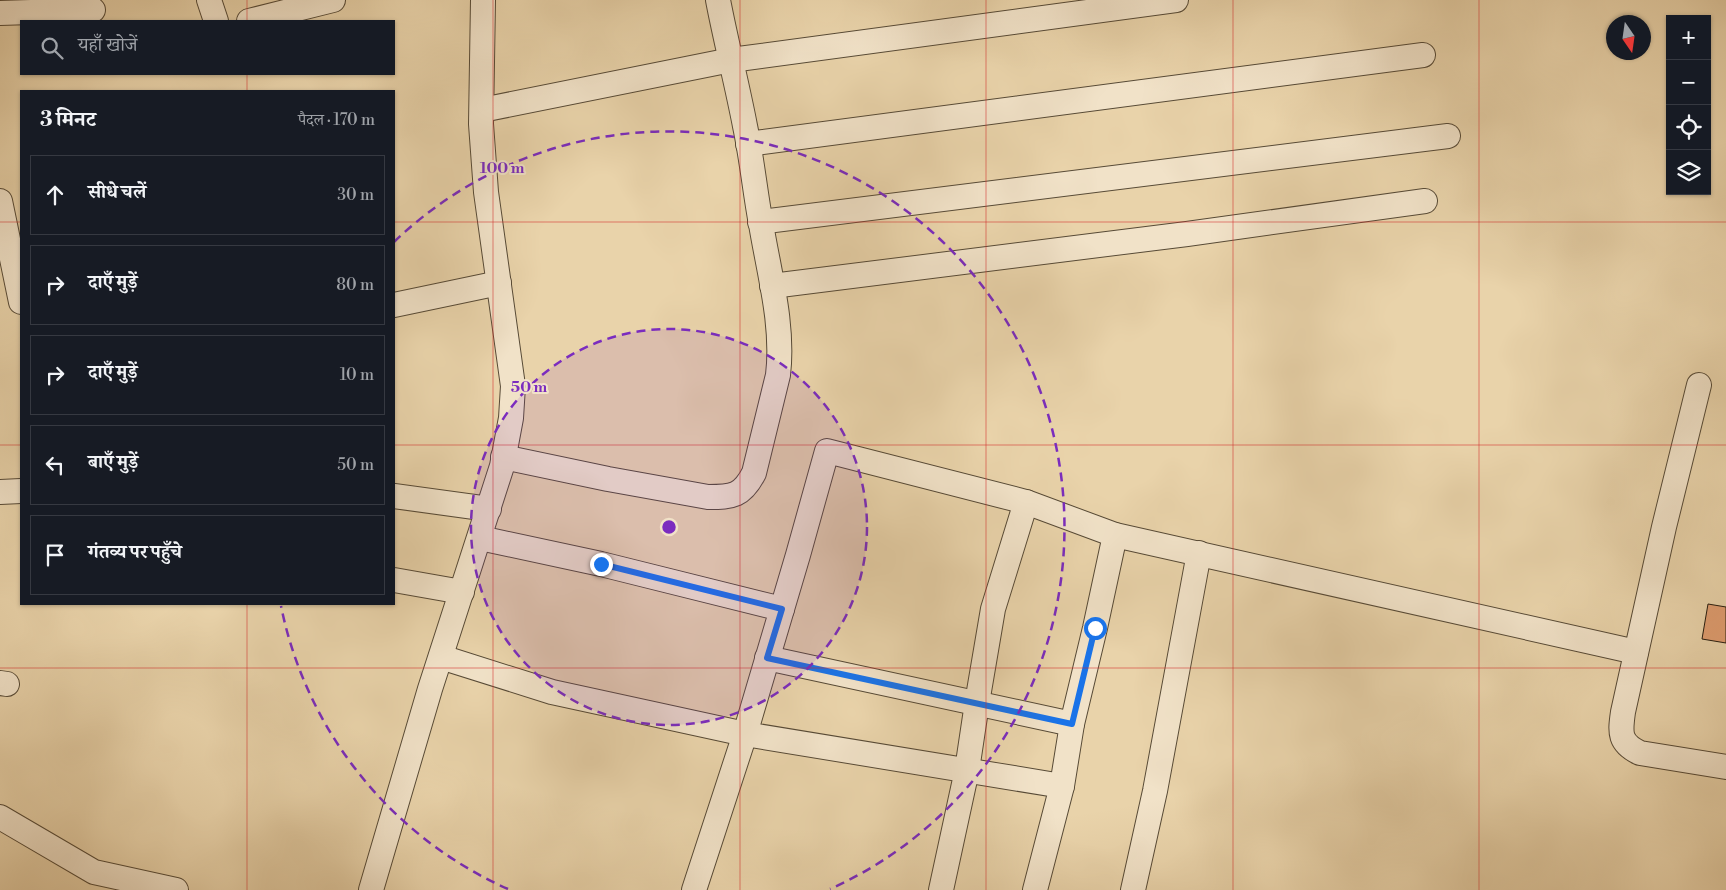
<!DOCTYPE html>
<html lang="hi">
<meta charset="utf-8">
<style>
:root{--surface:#171b24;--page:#242831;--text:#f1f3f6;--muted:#9ea1a6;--line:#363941}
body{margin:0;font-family:"Libre Bodoni","Noto Serif Devanagari",serif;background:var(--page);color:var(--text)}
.controls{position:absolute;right:15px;top:15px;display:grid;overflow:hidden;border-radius:0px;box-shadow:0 1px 4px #0004}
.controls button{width:45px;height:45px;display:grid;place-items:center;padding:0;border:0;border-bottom:1px solid var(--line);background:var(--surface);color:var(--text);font:25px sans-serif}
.compass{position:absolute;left:1606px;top:15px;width:45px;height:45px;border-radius:50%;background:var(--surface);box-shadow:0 1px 4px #0004;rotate:167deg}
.stop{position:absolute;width:15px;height:15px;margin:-11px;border:4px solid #1a73e8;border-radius:50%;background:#fff}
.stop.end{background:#1a73e8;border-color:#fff;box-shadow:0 1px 5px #0008}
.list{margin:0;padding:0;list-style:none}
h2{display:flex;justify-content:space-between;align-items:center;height:65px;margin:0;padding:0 20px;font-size:21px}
h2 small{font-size:16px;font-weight:400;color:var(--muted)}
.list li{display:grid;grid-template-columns:32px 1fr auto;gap:15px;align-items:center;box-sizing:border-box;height:80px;margin:0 10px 10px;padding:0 10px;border:1px solid var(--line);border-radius:0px}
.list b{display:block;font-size:19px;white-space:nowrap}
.list em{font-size:16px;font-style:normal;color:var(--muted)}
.icon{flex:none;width:28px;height:28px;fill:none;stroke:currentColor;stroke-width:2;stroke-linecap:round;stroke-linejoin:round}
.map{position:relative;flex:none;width:1726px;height:890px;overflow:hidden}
.search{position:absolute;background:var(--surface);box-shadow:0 1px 4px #0004;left:20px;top:20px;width:375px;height:55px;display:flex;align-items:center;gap:12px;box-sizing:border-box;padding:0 18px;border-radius:0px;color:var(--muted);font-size:19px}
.panel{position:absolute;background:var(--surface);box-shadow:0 1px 4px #0004;left:20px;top:90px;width:375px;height:515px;border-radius:0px}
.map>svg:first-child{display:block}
.building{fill:#e09e71;stroke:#261d10}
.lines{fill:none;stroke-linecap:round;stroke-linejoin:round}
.street-casing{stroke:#574a36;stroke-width:26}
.street{stroke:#f1e2c8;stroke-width:24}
.route{stroke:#1a73e8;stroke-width:6}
.grid{fill:none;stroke:#d62828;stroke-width:1;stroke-opacity:0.55}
.ring{fill:none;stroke:#7b2cbf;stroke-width:2.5;stroke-dasharray:9 6}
.centre{fill:#7b2cbf;stroke:#f1e2c8;stroke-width:2.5}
.ring-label{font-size:15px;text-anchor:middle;font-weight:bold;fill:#7b2cbf;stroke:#f1e2c8;stroke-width:4;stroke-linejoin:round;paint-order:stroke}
</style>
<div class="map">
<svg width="1726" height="890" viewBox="0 0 1726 890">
<rect width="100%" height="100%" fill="#e9d3aa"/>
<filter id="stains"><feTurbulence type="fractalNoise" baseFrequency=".004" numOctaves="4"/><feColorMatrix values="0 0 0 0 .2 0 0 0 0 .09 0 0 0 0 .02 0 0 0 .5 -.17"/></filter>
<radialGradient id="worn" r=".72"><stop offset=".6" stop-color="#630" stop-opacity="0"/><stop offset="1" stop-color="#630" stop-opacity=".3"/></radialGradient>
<path class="building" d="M 1708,604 L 1726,607 L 1726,643 L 1702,639 Z"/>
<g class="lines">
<g class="street-casing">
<g id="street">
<path d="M 209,0 L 216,21"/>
<path d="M 0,13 L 93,10"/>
<path d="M 249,21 L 333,0"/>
<path d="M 482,110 L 731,60 L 1176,0"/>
<path d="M 748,144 L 1423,55"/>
<path d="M 0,201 L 21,302"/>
<path d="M 760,222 L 1448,136"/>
<path d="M 772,286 L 1187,234 L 1425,201"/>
<path d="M 394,305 L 499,283"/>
<path d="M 1699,385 L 1664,527 L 1623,712 C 1620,733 1619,743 1640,753 L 1726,767"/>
<path d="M 503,457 L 608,479 L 708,497 C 733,497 742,496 754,473 L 778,375 C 784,325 769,273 761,224 C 755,192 752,159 745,126 C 737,84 726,42 718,0"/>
<path d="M 0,492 L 21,491"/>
<path d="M 394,496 L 489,509"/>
<path d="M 480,538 L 601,564 L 782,609"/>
<path d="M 394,580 L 462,592"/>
<path d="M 441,657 L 552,692 L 745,734 L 1062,786"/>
<path d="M 767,658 L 1072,724"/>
<path d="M 0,683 L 7,684"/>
<path d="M 0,817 L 94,872 L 176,890"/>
<path d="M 371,890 L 430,689 L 502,466 L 511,418 L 513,386 L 486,192 L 481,124 L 483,0"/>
<path d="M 694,890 L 745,734 L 798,555 L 827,451 L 1026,502 L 1115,535 L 1636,652"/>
<path d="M 941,890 L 967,770 L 977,703 L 993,609 L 1026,502"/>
<path d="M 1035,890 L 1062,786 L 1072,724 L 1095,628 L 1115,535"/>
<path d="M 1133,890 L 1155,791 L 1199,553"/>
</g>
</g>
<use href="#street" class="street"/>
</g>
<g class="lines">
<path class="route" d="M 601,564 L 782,609 L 767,658 L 1072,724 L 1095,628"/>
</g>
<path class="grid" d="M 247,0 L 247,21M 493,0 L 493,890M 740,0 L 740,890M 986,0 L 986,890M 1233,0 L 1233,890M 1479,0 L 1479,890M 247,74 L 247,91M 0,222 L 21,222M 394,222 L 1726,222M 0,445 L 21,445M 394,445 L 1726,445M 247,604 L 247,890M 0,668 L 1726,668"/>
<circle cx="669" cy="527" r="198" fill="#7b2cbf" fill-opacity=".12"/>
<g class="ring">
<circle cx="669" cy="527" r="198"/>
<path d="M508 889A396 396 0 0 1 281 606M394 242A396 396 0 1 1 830 889"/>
</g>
<circle cx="669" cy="527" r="8" class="centre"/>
<g class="ring-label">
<text x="502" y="173">100 m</text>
<text x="529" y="392">50 m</text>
</g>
<rect width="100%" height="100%" filter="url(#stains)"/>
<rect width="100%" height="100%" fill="url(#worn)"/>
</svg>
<div class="controls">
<button>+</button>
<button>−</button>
<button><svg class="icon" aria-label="locate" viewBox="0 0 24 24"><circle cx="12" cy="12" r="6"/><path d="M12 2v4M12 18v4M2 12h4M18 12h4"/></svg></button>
<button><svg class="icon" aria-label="layers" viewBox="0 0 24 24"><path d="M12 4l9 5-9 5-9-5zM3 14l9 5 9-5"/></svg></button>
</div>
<svg class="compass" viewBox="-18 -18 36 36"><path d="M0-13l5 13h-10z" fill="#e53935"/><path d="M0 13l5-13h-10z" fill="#9ea1a6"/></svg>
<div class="stop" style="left:1095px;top:628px"></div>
<div class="stop end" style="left:601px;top:564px"></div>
<div class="search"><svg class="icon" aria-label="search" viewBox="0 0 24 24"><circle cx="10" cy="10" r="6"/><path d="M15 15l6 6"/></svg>यहाँ खोजें</div>
<section class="panel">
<h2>3 मिनट<small>पैदल · 170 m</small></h2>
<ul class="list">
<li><svg class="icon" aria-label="ahead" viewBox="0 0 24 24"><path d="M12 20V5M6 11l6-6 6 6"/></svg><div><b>सीधे चलें</b></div><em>30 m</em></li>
<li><svg class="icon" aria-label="right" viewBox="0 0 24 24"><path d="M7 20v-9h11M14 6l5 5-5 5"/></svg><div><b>दाएँ मुड़ें</b></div><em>80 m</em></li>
<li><svg class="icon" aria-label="right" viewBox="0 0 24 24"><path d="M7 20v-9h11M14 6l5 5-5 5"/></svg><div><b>दाएँ मुड़ें</b></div><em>10 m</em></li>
<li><svg class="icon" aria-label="left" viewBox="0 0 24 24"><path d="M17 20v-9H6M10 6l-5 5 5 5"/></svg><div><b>बाएँ मुड़ें</b></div><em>50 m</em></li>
<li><svg class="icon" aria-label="arrive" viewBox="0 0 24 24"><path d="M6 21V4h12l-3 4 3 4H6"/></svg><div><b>गंतव्य पर पहुँचे</b></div></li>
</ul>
</section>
</div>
